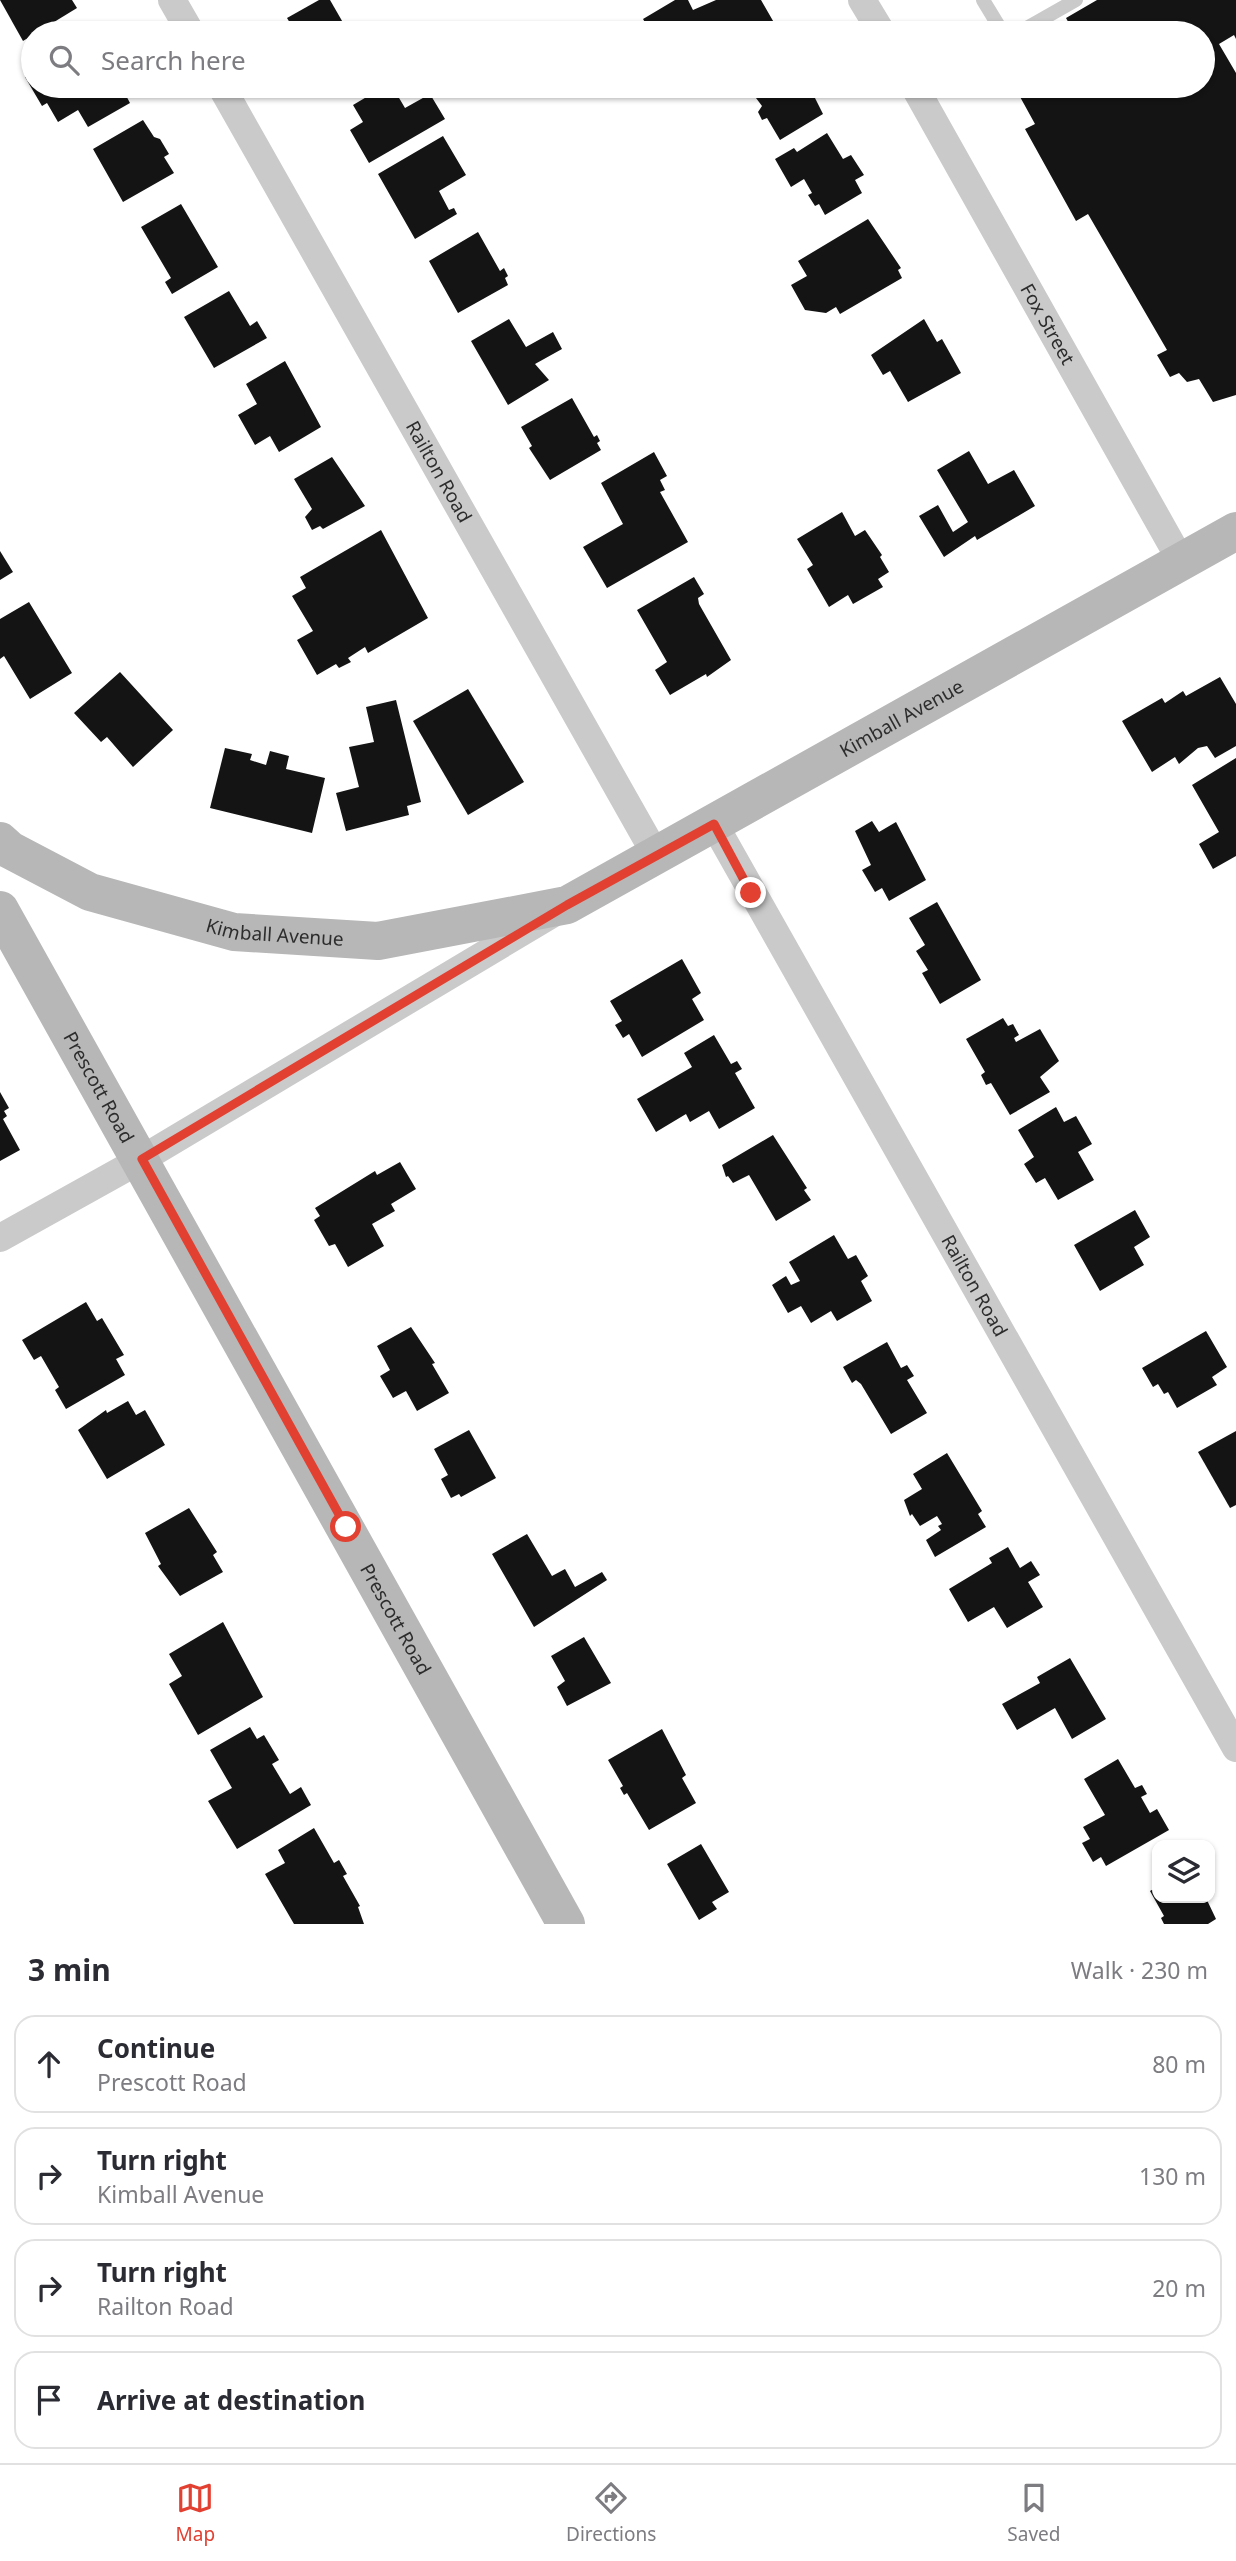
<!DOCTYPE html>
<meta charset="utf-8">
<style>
:root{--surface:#fff;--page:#f2f2f3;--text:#2b2b33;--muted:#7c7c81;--line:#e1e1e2;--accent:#e24031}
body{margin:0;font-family:"Noto Sans",sans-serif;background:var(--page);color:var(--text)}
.controls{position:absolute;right:21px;bottom:21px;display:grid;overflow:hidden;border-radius:14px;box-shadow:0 2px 5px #0004}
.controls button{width:63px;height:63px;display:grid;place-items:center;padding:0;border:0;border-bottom:2px solid var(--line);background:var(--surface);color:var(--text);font:35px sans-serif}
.stop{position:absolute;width:21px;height:21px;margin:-16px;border:5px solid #e24031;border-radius:50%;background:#fff}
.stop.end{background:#e24031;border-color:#fff;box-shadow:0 2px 7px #0008}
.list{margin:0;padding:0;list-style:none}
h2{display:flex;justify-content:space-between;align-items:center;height:91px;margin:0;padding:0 28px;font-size:30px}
h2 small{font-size:23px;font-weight:400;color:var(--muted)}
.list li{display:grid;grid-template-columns:46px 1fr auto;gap:21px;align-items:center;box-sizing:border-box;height:98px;margin:0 14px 14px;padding:0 14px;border:2px solid var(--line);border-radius:21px}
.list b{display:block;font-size:26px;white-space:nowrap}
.list p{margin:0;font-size:23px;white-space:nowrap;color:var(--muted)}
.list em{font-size:23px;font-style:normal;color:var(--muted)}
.icon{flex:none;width:38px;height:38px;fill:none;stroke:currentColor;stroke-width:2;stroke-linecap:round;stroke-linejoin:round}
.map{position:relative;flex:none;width:1236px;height:1924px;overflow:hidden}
.search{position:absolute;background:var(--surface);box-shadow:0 2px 5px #0004;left:21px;right:21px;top:21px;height:77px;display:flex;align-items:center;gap:18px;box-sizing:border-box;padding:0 24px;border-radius:38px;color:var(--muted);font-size:26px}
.sheet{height:539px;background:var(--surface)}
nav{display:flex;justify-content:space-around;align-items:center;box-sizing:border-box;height:98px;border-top:2px solid var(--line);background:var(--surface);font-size:19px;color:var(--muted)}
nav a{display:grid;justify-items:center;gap:4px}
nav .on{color:var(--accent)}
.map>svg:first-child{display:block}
.building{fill:#141414}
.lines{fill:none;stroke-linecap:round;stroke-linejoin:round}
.service{stroke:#cacaca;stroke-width:14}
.minor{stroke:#cacaca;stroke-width:28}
.secondary{stroke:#b7b7b7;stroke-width:38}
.route{stroke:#e24031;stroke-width:9}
.labels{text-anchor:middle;stroke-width:7;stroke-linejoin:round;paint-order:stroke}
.street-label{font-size:19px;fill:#2d2d2d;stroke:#fff}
</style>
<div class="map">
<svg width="1236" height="1924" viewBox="0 0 1236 1924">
<rect width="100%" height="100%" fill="#fff"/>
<g class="building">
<path d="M 0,0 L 72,0 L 77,8 L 23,41 Z"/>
<path d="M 319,0 L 330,0 L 349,33 L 296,33 L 287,18 Z"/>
<path d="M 675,0 L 688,0 L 693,10 L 716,0 L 761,0 L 780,33 L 651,33 L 643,19 Z"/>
<path d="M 1097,0 L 1236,0 L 1236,39 L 1234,35 L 1219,44 L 1236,73 L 1236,395 L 1213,402 L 1199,379 L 1187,382 L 1179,373 L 1170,377 L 1157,355 L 1167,350 L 1088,214 L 1076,221 L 1025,129 L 1035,124 L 1014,86 L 1203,86 L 1203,33 L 1064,33 L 1072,29 L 1066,18 Z"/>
<path d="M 33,72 L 33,86 L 121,86 L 130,103 L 88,127 L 78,110 L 58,122 L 47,103 L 42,106 L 25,77 Z"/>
<path d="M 385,86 L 392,86 L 405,108 L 430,94 L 445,119 L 369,163 L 350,130 L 363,122 L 353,105 Z"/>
<path d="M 747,86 L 809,86 L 823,114 L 780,140 L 767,118 L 762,120 L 758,112 L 762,106 Z"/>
<path d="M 143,120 L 154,137 L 160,139 L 169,154 L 164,157 L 174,173 L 123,202 L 93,149 Z"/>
<path d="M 827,133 L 843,159 L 851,155 L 864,175 L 855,180 L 862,193 L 825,215 L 819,204 L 815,206 L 808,195 L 812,193 L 804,179 L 791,187 L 775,159 L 794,148 L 797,152 Z"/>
<path d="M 443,136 L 466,175 L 439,191 L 449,210 L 454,208 L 457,214 L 415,239 L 378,174 Z"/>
<path d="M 181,204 L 218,267 L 172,294 L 165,282 L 171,278 L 141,227 Z"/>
<path d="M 868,219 L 901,268 L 898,270 L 902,278 L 840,314 L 836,307 L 826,313 L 805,310 L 791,285 L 807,276 L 798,261 Z"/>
<path d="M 478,232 L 500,271 L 504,268 L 508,276 L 505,278 L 508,285 L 458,313 L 429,261 Z"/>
<path d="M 229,291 L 250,326 L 257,321 L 267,338 L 214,368 L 184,317 Z"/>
<path d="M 509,319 L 526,347 L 553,332 L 562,349 L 535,364 L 549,380 L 508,405 L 471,341 Z"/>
<path d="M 924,319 L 937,342 L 942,339 L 961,373 L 908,402 L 890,371 L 883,375 L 871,355 Z"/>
<path d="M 285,361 L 321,427 L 279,452 L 270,436 L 255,445 L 238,415 L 257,404 L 246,384 Z"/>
<path d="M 572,398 L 594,437 L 597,435 L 600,441 L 597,443 L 601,450 L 550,480 L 529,448 L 532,446 L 521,427 Z"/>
<path d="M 969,451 L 988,484 L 1014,470 L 1035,506 L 977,540 L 975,536 L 944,557 L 919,516 L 938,505 L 953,532 L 968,522 L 937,470 Z"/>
<path d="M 654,452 L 667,476 L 660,480 L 665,490 L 660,492 L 688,542 L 607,588 L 583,547 L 623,524 L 601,483 Z"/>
<path d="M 332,457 L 365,506 L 323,529 L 320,526 L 312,530 L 305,517 L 312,509 L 294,479 Z"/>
<path d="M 842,512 L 855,536 L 865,530 L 882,555 L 880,557 L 889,572 L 878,579 L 883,587 L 853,604 L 848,595 L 829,607 L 807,569 L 813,565 L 797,539 Z"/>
<path d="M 381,530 L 428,618 L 368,653 L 365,647 L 348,658 L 351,662 L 339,668 L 336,664 L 317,675 L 297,640 L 313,631 L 292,596 L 306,588 L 300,577 Z"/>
<path d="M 0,551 L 13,572 L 0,580 Z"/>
<path d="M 694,577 L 704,594 L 698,598 L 699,604 L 731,660 L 707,677 L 706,674 L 670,695 L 655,670 L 667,662 L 637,610 Z"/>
<path d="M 29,602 L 72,673 L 30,699 L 4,656 L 0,659 L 0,619 Z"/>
<path d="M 120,672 L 173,730 L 133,767 L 107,737 L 101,742 L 74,713 Z"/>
<path d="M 1220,677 L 1236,704 L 1236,746 L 1215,758 L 1207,746 L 1198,748 L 1179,764 L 1175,757 L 1152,772 L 1122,721 L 1162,698 L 1165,703 L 1183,691 L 1186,696 Z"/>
<path d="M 468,689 L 524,782 L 468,815 L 413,721 Z"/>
<path d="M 396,700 L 421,802 L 407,806 L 409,815 L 346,831 L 336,793 L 359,787 L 349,747 L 374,742 L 366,707 Z"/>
<path d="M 225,748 L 252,754 L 250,760 L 266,765 L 270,751 L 289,756 L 286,769 L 325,778 L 312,833 L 210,808 Z"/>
<path d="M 1236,758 L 1236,856 L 1213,869 L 1199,844 L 1219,832 L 1192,785 Z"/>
<path d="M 872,821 L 879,832 L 896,822 L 926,880 L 889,901 L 882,888 L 875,892 L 862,870 L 871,865 L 855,831 Z"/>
<path d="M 937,902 L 981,980 L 940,1004 L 922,973 L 928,970 L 916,951 L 925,945 L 909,918 Z"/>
<path d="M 682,959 L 701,993 L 692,999 L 704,1020 L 642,1057 L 629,1034 L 623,1038 L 615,1025 L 622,1021 L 610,1001 Z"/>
<path d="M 1003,1018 L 1008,1026 L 1013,1024 L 1019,1035 L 1014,1038 L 1016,1042 L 1040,1029 L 1059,1061 L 1040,1077 L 1050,1092 L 1010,1115 L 991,1083 L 986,1085 L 981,1075 L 985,1072 L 966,1039 Z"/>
<path d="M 714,1035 L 731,1064 L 737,1061 L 742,1069 L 735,1073 L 755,1108 L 719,1129 L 709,1111 L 690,1122 L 686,1114 L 656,1132 L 637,1099 L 692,1067 L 684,1053 Z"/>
<path d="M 0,1092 L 9,1108 L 4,1111 L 7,1116 L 3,1119 L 20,1150 L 0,1161 Z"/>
<path d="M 1056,1107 L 1064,1122 L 1076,1116 L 1092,1144 L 1078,1152 L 1094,1180 L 1058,1200 L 1045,1178 L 1036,1183 L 1024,1164 L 1034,1157 L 1018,1130 Z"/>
<path d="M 773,1135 L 807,1188 L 804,1190 L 811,1200 L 776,1221 L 749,1175 L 733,1183 L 728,1176 L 726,1177 L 722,1165 Z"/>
<path d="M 400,1162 L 416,1189 L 391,1204 L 395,1211 L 372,1224 L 384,1246 L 348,1267 L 335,1244 L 329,1246 L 314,1220 L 320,1216 L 315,1208 L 375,1171 L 377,1175 Z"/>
<path d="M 1135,1210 L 1150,1237 L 1134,1247 L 1144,1265 L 1100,1291 L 1074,1245 Z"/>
<path d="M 834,1235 L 848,1259 L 856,1255 L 868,1276 L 861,1281 L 872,1301 L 837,1321 L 831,1311 L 811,1323 L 801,1306 L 788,1313 L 772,1285 L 786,1276 L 791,1285 L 800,1281 L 789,1262 Z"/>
<path d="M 86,1302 L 97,1321 L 102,1318 L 124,1355 L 116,1359 L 125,1375 L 66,1409 L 55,1390 L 59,1387 L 41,1356 L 34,1360 L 22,1340 Z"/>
<path d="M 411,1327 L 435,1363 L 432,1364 L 449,1393 L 417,1411 L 406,1391 L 393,1398 L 380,1376 L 390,1370 L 377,1346 Z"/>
<path d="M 1206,1331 L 1227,1367 L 1212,1377 L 1217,1385 L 1177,1408 L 1168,1392 L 1164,1394 L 1158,1384 L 1153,1387 L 1142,1368 Z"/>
<path d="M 887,1342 L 901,1368 L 907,1365 L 914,1376 L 907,1380 L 927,1413 L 891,1434 L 861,1384 L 856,1380 L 852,1383 L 843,1367 Z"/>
<path d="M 128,1401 L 136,1415 L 145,1410 L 165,1445 L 107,1479 L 78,1430 L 106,1410 L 107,1413 Z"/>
<path d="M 469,1430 L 496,1478 L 461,1497 L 459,1494 L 451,1498 L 441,1479 L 448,1475 L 434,1449 Z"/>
<path d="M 1236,1431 L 1236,1505 L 1230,1508 L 1198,1452 Z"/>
<path d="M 947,1453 L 982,1511 L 978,1514 L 986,1527 L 935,1557 L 926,1540 L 941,1530 L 938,1526 L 942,1524 L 937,1516 L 920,1526 L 912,1514 L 910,1516 L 904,1500 L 922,1489 L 913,1474 Z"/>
<path d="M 189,1508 L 217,1552 L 213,1555 L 223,1572 L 180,1596 L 158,1566 L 161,1564 L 145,1533 Z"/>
<path d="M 527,1534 L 552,1576 L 565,1569 L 575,1587 L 602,1572 L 607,1580 L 534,1627 L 492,1554 Z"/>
<path d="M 1008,1547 L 1020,1568 L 1031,1561 L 1040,1575 L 1028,1582 L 1043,1607 L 1007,1628 L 994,1607 L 968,1622 L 949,1589 L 992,1563 L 989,1558 Z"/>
<path d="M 223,1622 L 263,1697 L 198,1735 L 169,1684 L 182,1676 L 169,1654 Z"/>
<path d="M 584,1637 L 611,1683 L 567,1706 L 557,1687 L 565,1681 L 551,1656 Z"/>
<path d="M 1070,1658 L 1106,1719 L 1072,1739 L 1055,1708 L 1017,1730 L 1002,1704 L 1040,1683 L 1037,1677 Z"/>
<path d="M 250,1727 L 257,1739 L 264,1735 L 279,1760 L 272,1764 L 290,1794 L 301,1787 L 311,1805 L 237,1849 L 208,1801 L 232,1788 L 210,1750 Z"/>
<path d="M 662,1729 L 686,1775 L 682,1778 L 696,1803 L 649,1830 L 627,1793 L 624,1795 L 620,1788 L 623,1786 L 608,1760 Z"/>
<path d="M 1118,1759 L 1135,1788 L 1142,1785 L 1147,1794 L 1141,1797 L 1150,1813 L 1157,1809 L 1169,1830 L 1106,1866 L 1101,1857 L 1093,1862 L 1082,1843 L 1090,1839 L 1083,1827 L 1105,1815 L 1084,1779 Z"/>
<path d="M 314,1828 L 334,1863 L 339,1860 L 347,1874 L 343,1876 L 360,1906 L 358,1907 L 364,1924 L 294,1924 L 265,1874 L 285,1863 L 278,1850 Z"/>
<path d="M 701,1844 L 729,1892 L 712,1902 L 717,1909 L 699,1920 L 667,1864 Z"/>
<path d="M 1157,1887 L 1157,1898 L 1206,1898 L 1216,1919 L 1208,1924 L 1164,1924 L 1161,1918 L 1164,1916 L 1150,1891 Z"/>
</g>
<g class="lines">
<g class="service">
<path d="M 983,0 L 1003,33"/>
<path d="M 1018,33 L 1076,0"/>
</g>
<g class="minor">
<path d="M 172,0 L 191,33"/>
<path d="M 862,0 L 882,33"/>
<path id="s1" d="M 221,86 L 657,857"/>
<path id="s2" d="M 914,86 L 1181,561"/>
<path id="s3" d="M 714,824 L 1236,1748"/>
<path d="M 0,1238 L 142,1159 L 552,914"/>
</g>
<g class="secondary">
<path id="s4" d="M 0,841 L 10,850 L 90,892 L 234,932 L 378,941 L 567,905 L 1236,531"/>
<path id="s5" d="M 0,910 L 566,1924"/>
</g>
</g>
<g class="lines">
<path class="route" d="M 346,1527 L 142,1159 L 567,905 L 714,824 L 751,893"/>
</g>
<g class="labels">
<g class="street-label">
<text dy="7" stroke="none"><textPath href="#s2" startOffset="273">Fox Street</textPath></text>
<text dy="7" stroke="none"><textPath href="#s1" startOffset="443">Railton Road</textPath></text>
<text dy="7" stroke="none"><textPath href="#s4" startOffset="973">Kimball Avenue</textPath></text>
<text dy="7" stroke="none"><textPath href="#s4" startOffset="294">Kimball Avenue</textPath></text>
<text dy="7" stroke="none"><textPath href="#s5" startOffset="203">Prescott Road</textPath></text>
<text dy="7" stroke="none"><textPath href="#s3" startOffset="530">Railton Road</textPath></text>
<text dy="7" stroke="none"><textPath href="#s5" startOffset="812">Prescott Road</textPath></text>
</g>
</g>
</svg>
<div class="controls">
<button><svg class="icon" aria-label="layers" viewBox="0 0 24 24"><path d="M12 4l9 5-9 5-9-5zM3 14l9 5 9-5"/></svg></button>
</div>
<div class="stop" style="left:346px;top:1527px"></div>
<div class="stop end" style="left:751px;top:893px"></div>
<div class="search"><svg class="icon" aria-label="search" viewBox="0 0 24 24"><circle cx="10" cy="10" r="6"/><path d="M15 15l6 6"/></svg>Search here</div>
</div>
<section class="sheet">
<h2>3 min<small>Walk · 230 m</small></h2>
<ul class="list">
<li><svg class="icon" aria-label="ahead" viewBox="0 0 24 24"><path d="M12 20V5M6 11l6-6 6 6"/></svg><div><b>Continue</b><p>Prescott Road</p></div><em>80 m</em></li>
<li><svg class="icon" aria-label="right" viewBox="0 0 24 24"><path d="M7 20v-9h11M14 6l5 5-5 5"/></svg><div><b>Turn right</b><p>Kimball Avenue</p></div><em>130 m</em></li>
<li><svg class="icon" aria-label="right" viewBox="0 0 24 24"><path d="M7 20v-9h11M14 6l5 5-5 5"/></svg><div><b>Turn right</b><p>Railton Road</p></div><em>20 m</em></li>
<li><svg class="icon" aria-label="arrive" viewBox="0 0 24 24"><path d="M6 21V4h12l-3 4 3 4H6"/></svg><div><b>Arrive at destination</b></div></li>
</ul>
</section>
<nav>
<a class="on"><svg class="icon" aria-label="map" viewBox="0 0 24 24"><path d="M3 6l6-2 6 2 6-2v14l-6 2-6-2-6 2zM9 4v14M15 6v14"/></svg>Map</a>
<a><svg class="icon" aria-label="directions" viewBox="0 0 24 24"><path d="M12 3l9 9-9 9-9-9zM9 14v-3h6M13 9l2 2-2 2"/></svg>Directions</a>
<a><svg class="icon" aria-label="saved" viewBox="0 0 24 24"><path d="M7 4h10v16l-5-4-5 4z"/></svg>Saved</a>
</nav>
